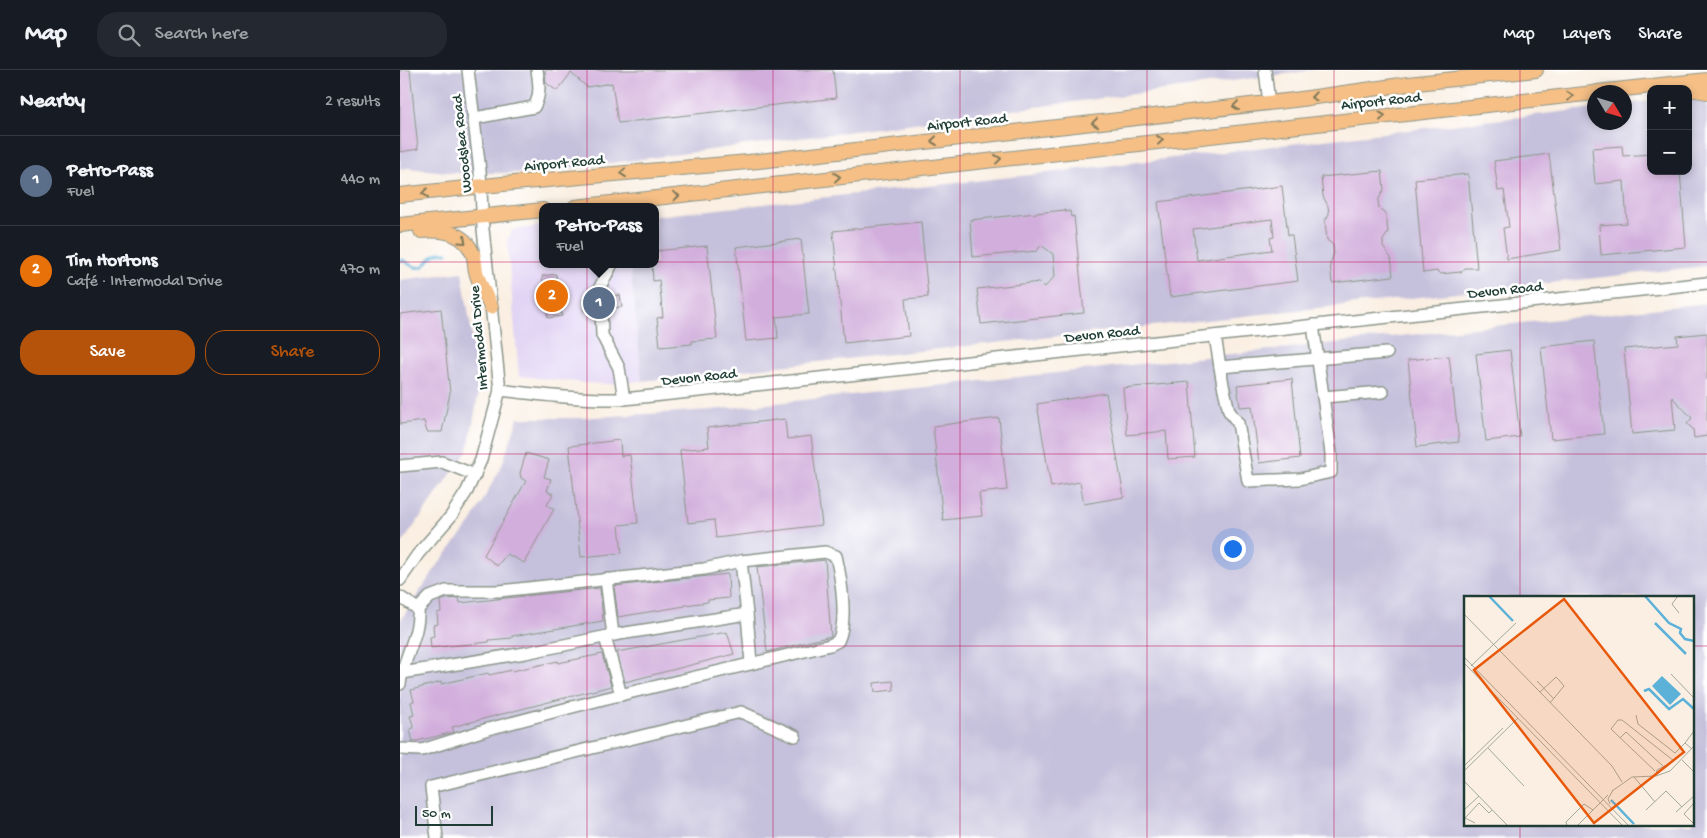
<!DOCTYPE html>
<meta charset="utf-8">
<style>
:root{--surface:#171b24;--page:#242831;--text:#f1f3f6;--muted:#9ea1a6;--line:#363941;--accent:#b45309}
body{margin:0;font-family:"Gochi Hand",sans-serif;background:var(--page);color:var(--text)}
.controls{position:absolute;right:15px;top:15px;display:grid;overflow:hidden;border-radius:10px;box-shadow:0 2px 8px #0003}
.controls button{width:45px;height:45px;display:grid;place-items:center;padding:0;border:0;border-bottom:1px solid var(--line);background:var(--surface);color:var(--text);font:25px sans-serif}
.compass{position:absolute;left:1187px;top:15px;width:45px;height:45px;border-radius:50%;background:var(--surface);box-shadow:0 2px 8px #0003;rotate:128deg}
.scale{position:absolute;left:15px;bottom:12px;width:78px;box-sizing:border-box;padding-left:5px;border:2px solid #1f3d34;border-top:0;font-size:14px;line-height:18px;white-space:nowrap;color:#1f3d34;-webkit-text-stroke:4px #fff;paint-order:stroke}
.you{position:absolute;left:832px;top:478px;width:18px;height:18px;margin:-12px;border:4px solid #fff;border-radius:50%;background:#1a73e8;box-shadow:0 0 0 8px #1a73e833}
.badge{display:grid;place-items:center;width:32px;height:32px;border-radius:50%;background:var(--accent);color:#fff;font-size:16px;font-weight:700}
.pin{position:absolute;translate:-50% -50%;border:2px solid #fff;box-shadow:0 1px 5px #0006}
.popup{position:absolute;left:139px;top:133px;width:120px;height:65px;box-sizing:border-box;display:grid;place-content:center;border-radius:10px;background:var(--surface);filter:drop-shadow(0 1px 4px #0005);font-size:16px;white-space:nowrap;color:var(--muted)}
.popup b{font-size:19px;color:var(--text)}
.popup::after{content:'';position:absolute;left:50%;top:100%;margin-left:-10px;border:10px solid transparent;border-top-color:var(--surface)}
.list{margin:0;padding:0;list-style:none}
h2{display:flex;justify-content:space-between;align-items:center;height:65px;margin:0;padding:0 20px;font-size:21px}
h2 small{font-size:16px;font-weight:400;color:var(--muted)}
.list li{display:grid;grid-template-columns:32px 1fr auto;gap:15px;align-items:center;box-sizing:border-box;height:90px;padding:0 20px;border-top:1px solid var(--line)}
.list b{display:block;font-size:19px;white-space:nowrap}
.list p{margin:0;font-size:16px;white-space:nowrap;color:var(--muted)}
.list em{font-size:16px;font-style:normal;color:var(--muted)}
.actions{display:flex;gap:10px;padding:15px 20px}
.actions a{flex:1;padding:11px 0;border:1px solid var(--accent);border-radius:20px;text-align:center;font-size:18px;color:var(--accent)}
.actions .main{background:var(--accent);color:#fff}
.icon{flex:none;width:28px;height:28px;fill:none;stroke:currentColor;stroke-width:2;stroke-linecap:round;stroke-linejoin:round}
.map{position:relative;flex:none;width:1307px;height:768px;overflow:hidden}
header{display:flex;align-items:center;gap:30px;box-sizing:border-box;height:70px;padding:0 25px;background:var(--surface);border-bottom:1px solid var(--line)}
header strong{font-size:24px}
nav{display:flex;gap:28px;margin-inline-start:auto;font-size:18px}
.search{width:350px;height:45px;background:var(--page);display:flex;align-items:center;gap:12px;box-sizing:border-box;padding:0 18px;border-radius:20px;color:var(--muted);font-size:19px}
main{display:flex}
aside{flex:1;background:var(--surface)}
.map>svg:first-child{display:block}
.built{fill:#e1d4f4}
.industrial{fill:#c5c0db;fill-rule:evenodd}
.lines{fill:none;stroke-linecap:round;stroke-linejoin:round}
.stream{stroke:#5cb1d8;stroke-width:3}
.building{fill:#d2aedc;fill-rule:evenodd}
.minor-casing{stroke:#8c968b;stroke-width:14}
.major-casing{stroke:#8c968b;stroke-width:16}
.minor{stroke:#fff;stroke-width:11}
.major{stroke:#f5bf86;stroke-width:14}
.oneway{stroke:#7f7859}
.grid{fill:none;stroke:#c2185b;stroke-width:1;stroke-opacity:0.55}
.labels{text-anchor:middle;stroke-width:5;stroke-linejoin:round;paint-order:stroke}
.street-label{font-size:15px;fill:#1f3d34;stroke:#fff}
.inset-river{fill:none;stroke:#5cb1d8;stroke-width:2.5}
.inset-road{fill:none;stroke:#a2a89c;stroke-width:1}
.view{fill:#e8590c;fill-opacity:0.15;stroke:#e8590c;stroke-width:2.5}
.inset-edge{fill:none;stroke:#1f3d34;stroke-width:2.5}
</style>
<header>
<strong>Map</strong>
<div class="search"><svg class="icon" aria-label="search" viewBox="0 0 24 24"><circle cx="10" cy="10" r="6"/><path d="M15 15l6 6"/></svg>Search here</div>
<nav><a>Map</a><a>Layers</a><a>Share</a></nav>
</header>
<main>
<aside>
<h2>Nearby<small>2 results</small></h2>
<ul class="list">
<li><span class="badge" style="background:#5c6f8a">1</span><div><b>Petro-Pass</b><p>Fuel</p></div><em>440 m</em></li>
<li><span class="badge" style="background:#e8710a">2</span><div><b>Tim Hortons</b><p>Café · Intermodal Drive</p></div><em>470 m</em></li>
</ul>
<div class="actions"><a class="main">Save</a><a>Share</a></div>
</aside>
<div class="map">
<svg width="1307" height="768" viewBox="0 0 1307 768">
<rect width="100%" height="100%" fill="#fff"/>
<filter id="ink" filterUnits="userSpaceOnUse"><feTurbulence type="fractalNoise" baseFrequency=".02" numOctaves="2"/><feDisplacementMap in="SourceGraphic" scale="10" xChannelSelector="R" yChannelSelector="G"/><feConvolveMatrix kernelMatrix="1 2 1 2 8 2 1 2 1" color-interpolation-filters="sRGB"/></filter>
<filter id="wash" filterUnits="userSpaceOnUse"><feTurbulence type="fractalNoise" baseFrequency=".0096" numOctaves="4" result="noise"/><feDisplacementMap in="SourceGraphic" scale="20" xChannelSelector="R" yChannelSelector="G"/><feGaussianBlur stdDeviation="1.12" result="paint"/><feColorMatrix in="noise" values="0 0 0 0 0 0 0 0 0 0 0 0 0 0 0 0 0 1.4 0 .05"/><feComposite in="paint" operator="in"/></filter>
<g filter="url(#wash)">
<rect width="100%" height="100%" fill="#faefe2"/>
<path class="built" d="M 143,156 L 143,194 L 230,194 L 242,311 L 211,314 L 185,313 L 119,306 L 107,170 L 113,160 Z"/>
<g class="industrial">
<path d="M 0,0 L 915,0 L 197,95 L 118,103 L 55,103 L 8,98 L 0,99 Z"/>
<path d="M 1288,28 L 1294,28 L 1307,33 L 1307,196 L 242,311 L 230,194 L 255,194 L 255,146 L 629,105 L 1194,38 L 1194,52 L 1224,52 L 1225,34 L 1251,31 L 1251,101 L 1288,101 Z"/>
<path d="M 62,202 L 80,315 L 68,380 L 0,476 L 0,210 Z"/>
<path d="M 1307,233 L 1307,768 L 0,768 L 0,551 L 37,496 L 72,451 L 102,395 L 118,348 L 179,348 L 311,340 ZM 1066,527 L 1293,527 L 1293,754 L 1066,754 Z"/>
</g>
<g class="lines">
<path class="stream" d="M 0,191 L 3,190 C 28,209 23,187 39,183 C 41,182 44,183 47,183"/>
</g>
<g id="blocks">
<g class="building">
<path d="M 0,0 L 10,0 L 18,79 L 0,82 Z"/>
<path d="M 145,0 L 433,0 L 436,28 L 218,53 L 212,13 L 187,17 L 171,3 L 157,21 L 146,13 Z"/>
<path d="M 1222,76 L 1223,86 L 1251,84 L 1251,101 L 1280,101 L 1286,177 L 1201,185 L 1199,155 L 1227,153 L 1224,111 L 1195,114 L 1192,78 Z"/>
<path d="M 1149,84 L 1161,180 L 1107,189 L 1103,158 L 1109,157 L 1104,120 L 1098,121 L 1094,91 Z"/>
<path d="M 982,101 L 984,119 L 978,131 L 979,138 L 986,144 L 988,163 L 983,170 L 983,177 L 991,188 L 993,206 L 932,213 L 930,194 L 934,183 L 933,175 L 927,170 L 925,151 L 929,144 L 928,136 L 923,126 L 921,107 Z"/>
<path d="M 1068,104 L 1077,198 L 1065,198 L 1061,202 L 1040,204 L 1037,201 L 1023,203 L 1015,109 Z"/>
<path d="M 882,116 L 888,165 L 892,165 L 898,211 L 770,227 L 758,132 ZM 872,149 L 874,167 L 870,168 L 872,180 L 797,190 L 793,159 Z"/>
<path d="M 665,140 L 665,142 L 670,141 L 671,147 L 674,146 L 684,243 L 581,254 L 577,219 L 640,212 L 645,217 L 655,206 L 653,184 L 641,175 L 637,181 L 573,187 L 570,150 Z"/>
<path d="M 521,152 L 528,227 L 505,229 L 509,266 L 444,273 L 433,161 Z"/>
<path d="M 401,169 L 409,244 L 376,247 L 378,268 L 346,271 L 336,177 Z"/>
<path d="M 307,176 L 317,269 L 292,271 L 292,274 L 260,277 L 257,248 L 263,247 L 259,210 L 253,211 L 252,194 L 255,194 L 255,181 Z"/>
<path d="M 156,204 L 162,246 L 148,248 L 142,206 Z"/>
<path d="M 220,225 L 222,237 L 208,238 L 205,233 L 208,226 Z"/>
<path d="M 193,228 L 196,233 L 194,240 L 184,241 L 183,229 Z"/>
<path d="M 41,239 L 50,323 L 42,362 L 27,362 L 24,351 L 0,354 L 0,244 Z"/>
<path d="M 1307,263 L 1307,366 L 1294,368 L 1293,359 L 1287,354 L 1292,348 L 1272,327 L 1275,360 L 1232,364 L 1224,279 L 1278,274 L 1277,266 Z"/>
<path d="M 1194,271 L 1204,364 L 1151,369 L 1141,277 Z"/>
<path d="M 1110,280 L 1120,367 L 1086,371 L 1076,284 Z"/>
<path d="M 1049,286 L 1059,372 L 1017,377 L 1008,290 Z"/>
<path d="M 892,309 L 900,388 L 859,393 L 852,336 L 840,337 L 837,315 Z"/>
<path d="M 789,312 L 795,387 L 768,389 L 766,361 L 727,365 L 723,318 Z"/>
<path d="M 706,323 L 724,427 L 684,434 L 680,412 L 651,417 L 637,334 Z"/>
<path d="M 599,348 L 607,420 L 579,423 L 582,446 L 543,450 L 533,356 Z"/>
<path d="M 385,349 L 387,369 L 411,366 L 422,455 L 316,468 L 314,450 L 288,453 L 280,380 L 309,377 L 307,358 Z"/>
<path d="M 220,370 L 221,386 L 230,385 L 238,453 L 219,455 L 222,483 L 181,487 L 169,376 Z"/>
<path d="M 126,383 L 149,390 L 144,407 L 151,409 L 147,421 L 153,424 L 147,435 L 154,439 L 124,493 L 107,484 L 97,496 L 84,485 L 126,411 L 121,408 L 120,403 Z"/>
<path d="M 425,490 L 431,566 L 367,582 L 357,497 Z"/>
<path d="M 328,504 L 329,528 L 308,530 L 308,532 L 285,535 L 285,536 L 218,547 L 214,516 Z"/>
<path d="M 200,518 L 203,551 L 112,566 L 112,568 L 89,570 L 89,572 L 31,578 L 30,567 L 34,566 L 33,555 L 38,554 L 37,543 L 41,542 L 40,531 L 46,529 L 59,528 L 60,533 Z"/>
<path d="M 327,562 L 334,584 L 225,612 L 217,582 Z"/>
<path d="M 202,584 L 211,616 L 52,657 L 54,662 L 13,672 L 10,659 L 14,658 L 10,646 L 14,645 L 11,632 L 14,631 L 11,620 L 41,612 L 41,614 L 88,603 L 89,605 L 112,600 L 112,601 L 158,591 L 158,593 Z"/>
<path d="M 493,611 L 494,620 L 475,622 L 474,613 Z"/>
</g>
</g>
</g>
<g filter="url(#ink)">
<use href="#blocks" fill-opacity="0" stroke="#8c968b" stroke-width="1"/>
<g class="lines">
<g class="minor-casing">
<g id="minor">
<path d="M 865,0 L 869,33"/>
<path d="M 75,48 L 134,37 C 141,25 139,13 137,0"/>
<path d="M 200,227 L 200,217 L 212,194"/>
<path d="M 201,239 L 202,265 L 219,298 L 224,329"/>
<path d="M 815,266 L 823,315 L 829,341 L 838,353 L 848,411 L 900,409 L 931,402 L 931,383 L 913,255"/>
<path d="M 820,297 L 987,283"/>
<path d="M 100,320 C 141,325 183,330 224,329 L 1307,213"/>
<path d="M 923,327 L 983,322"/>
<path d="M 0,396 L 42,392 L 75,405"/>
<path d="M 206,509 L 213,565"/>
<path d="M 0,510 L 18,484 L 51,446 L 67,421 L 81,390 L 100,320 L 83,159 L 80,101 L 68,0"/>
<path d="M 0,527 L 18,539 C 20,565 3,588 0,614"/>
<path d="M 347,544 L 351,593"/>
<path d="M 205,567 L 221,625"/>
<path d="M 2,603 L 125,583 L 213,565 L 347,544 L 341,491"/>
<path d="M 0,679 L 22,680 L 88,659 L 203,629 L 430,575 L 438,571 C 448,551 441,508 436,486 L 425,482 L 341,491 L 304,499 L 99,521 L 46,521 L 30,527 L 18,539"/>
<path d="M 37,768 L 31,717 L 341,642 L 395,666"/>
</g>
</g>
<g class="major-casing">
<g id="major">
<path d="M 1288,20 L 1296,20 L 1307,22"/>
<path d="M 1197,22 L 1307,10"/>
<path d="M 0,125 L 103,114 L 359,91 L 894,30 L 1008,14 L 1136,0"/>
<path d="M 175,137 L 1194,23"/>
<path d="M 0,155 L 143,140"/>
<path d="M 21,161 C 40,159 63,161 72,182 C 76,189 74,197 77,205 C 81,216 86,227 91,237"/>
</g>
</g>
<use href="#minor" class="minor"/>
<use href="#major" class="major"/>
</g>
<defs><path id="oneway-chevron" d="M-2-3.5L2.5 0L-2 3.5" fill="none" stroke-width="1.6" stroke-linecap="round" stroke-linejoin="round" transform="scale(1.25)"/></defs>
<g class="oneway">
<use href="#oneway-chevron" transform="translate(1170 26) rotate(-6)"/>
<use href="#oneway-chevron" transform="translate(914 27) rotate(172)"/>
<use href="#oneway-chevron" transform="translate(836 36) rotate(173)"/>
<use href="#oneway-chevron" transform="translate(982 46) rotate(-6)"/>
<use href="#oneway-chevron" transform="translate(695 53) rotate(173)"/>
<use href="#oneway-chevron" transform="translate(760 70) rotate(-6)"/>
<use href="#oneway-chevron" transform="translate(534 71) rotate(174)"/>
<use href="#oneway-chevron" transform="translate(598 89) rotate(-7)"/>
<use href="#oneway-chevron" transform="translate(223 103) rotate(175)"/>
<use href="#oneway-chevron" transform="translate(437 107) rotate(-6)"/>
<use href="#oneway-chevron" transform="translate(25 123) rotate(173)"/>
<use href="#oneway-chevron" transform="translate(276 126) rotate(-6)"/>
<use href="#oneway-chevron" transform="translate(63 171) rotate(42)"/>
</g>
</g>
<path class="grid" d="M 187,0 L 187,768M 373,0 L 373,768M 560,0 L 560,768M 747,0 L 747,768M 934,0 L 934,768M 1120,0 L 1120,527M 0,192 L 1307,192M 0,384 L 1307,384M 0,576 L 1066,576M 1293,576 L 1307,576M 1120,754 L 1120,768"/>
<g class="labels">
<g class="street-label">
<text transform="translate(981 30) rotate(-6)" y="5">Airport Road</text>
<text transform="translate(567 51) rotate(-6)" y="5">Airport Road</text>
<text transform="translate(61 74) rotate(-96)" y="5">Woodslea Road</text>
<text transform="translate(164 92) rotate(-5)" y="5">Airport Road</text>
<text transform="translate(1105 219) rotate(-6)" y="5">Devon Road</text>
<text transform="translate(702 263) rotate(-6)" y="5">Devon Road</text>
<text transform="translate(78 268) rotate(-95)" y="5">Intermodal Drive</text>
<text transform="translate(299 306) rotate(-6)" y="5">Devon Road</text>
</g>
</g>
<g transform="translate(1064 526)">
<rect width="230" height="230" fill="#faefe2"/>
<path d="M 198,80 L 217,98 L 206,109 L 188,90 Z" fill="#5cb1d8"/>
<path class="inset-river" d="M 25,0 L 49,25M 181,0 L 205,27 L 217,33 L 216,37 L 221,43 L 230,45M 191,27 L 222,58M 180,95 L 185,93 L 205,113 L 219,103 L 230,113M 147,204 L 170,228"/>
<path class="inset-road" d="M 214,0 L 208,8 L 215,17M 0,18 L 148,170 L 158,186M 0,61 L 165,230M 0,67 L 159,230M 7,70 L 52,27M 207,78 L 230,102M 73,85 L 90,103M 76,96 L 92,81 L 95,84 L 100,90 L 86,107M 172,119 L 174,128 L 211,157 L 221,147M 156,142 L 162,136 L 200,171M 24,152 L 60,190M 228,153 L 221,147 L 230,135M 218,164 L 230,176M 0,170 L 39,132M 0,175 L 54,122M 191,175 L 147,133 L 154,124 L 158,124 L 210,165M 192,180 L 193,174 L 210,165M 170,181 L 191,206M 0,185 L 44,230M 148,195 L 168,181 L 192,180 L 206,175 L 230,150M 230,207 L 220,218 L 230,228M 146,208 L 144,203 L 149,194M 0,214 L 15,200M 182,214 L 202,195 L 218,211M 212,216 L 230,200M 11,227 L 1,222 L 15,207 L 25,217 L 28,214M 103,230 L 102,226 L 120,208 L 129,214M 113,230 L 144,199"/>
<path class="view" d="M 100,3 L 220,156 L 130,227 L 10,74 Z"/>
<rect width="230" height="230" class="inset-edge"/>
</g>
</svg>
<div class="controls">
<button>+</button>
<button>−</button>
</div>
<svg class="compass" viewBox="-18 -18 36 36"><path d="M0-13l5 13h-10z" fill="#e53935"/><path d="M0 13l5-13h-10z" fill="#9ea1a6"/></svg>
<div class="scale">50 m</div>
<div class="you"></div>
<div class="pin badge" style="left:199px;top:233px;background:#5c6f8a">1</div>
<div class="popup"><b>Petro-Pass</b>Fuel</div>
<div class="pin badge" style="left:152px;top:226px;background:#e8710a">2</div>
</div>
</main>
